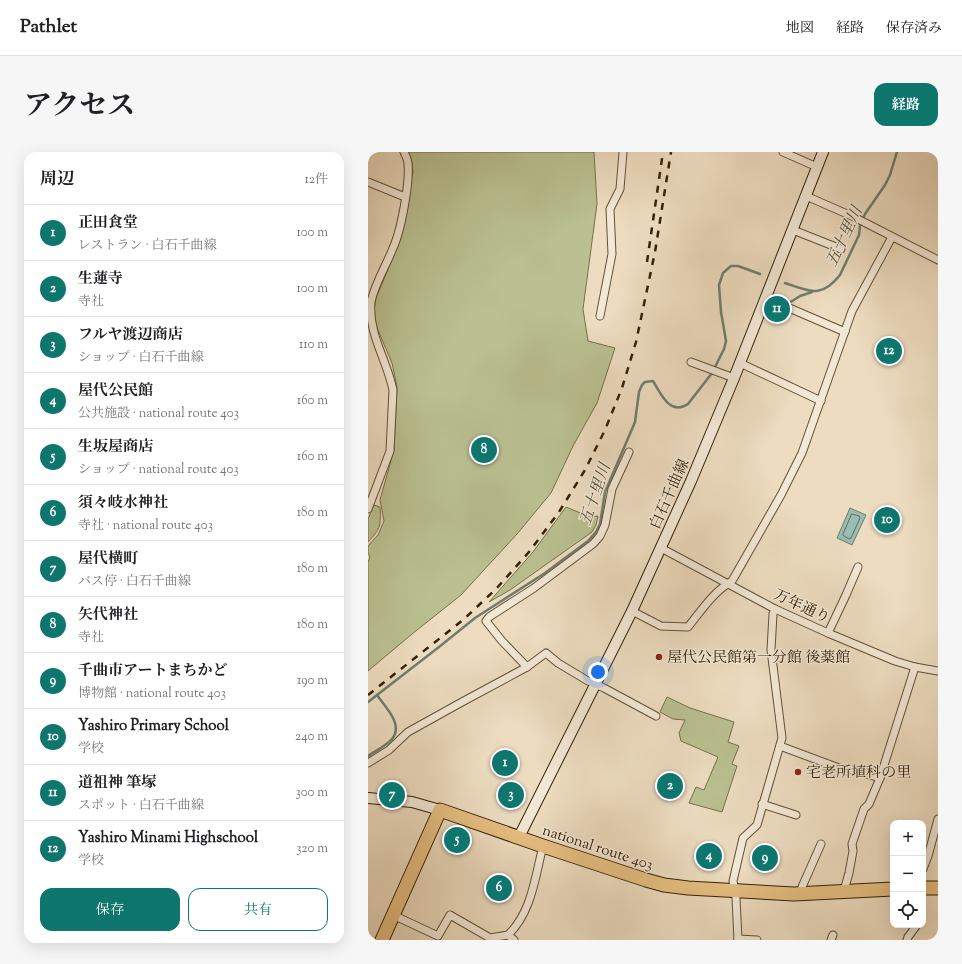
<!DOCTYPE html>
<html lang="ja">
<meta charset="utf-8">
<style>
:root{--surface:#fff;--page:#f6f6f6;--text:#202124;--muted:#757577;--line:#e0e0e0;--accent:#0f766e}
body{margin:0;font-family:"Sorts Mill Goudy","Noto Serif JP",serif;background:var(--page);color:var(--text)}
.controls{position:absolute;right:12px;bottom:12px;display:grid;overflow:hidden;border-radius:8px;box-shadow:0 4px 16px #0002}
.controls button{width:36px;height:36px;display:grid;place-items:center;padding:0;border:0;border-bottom:1px solid var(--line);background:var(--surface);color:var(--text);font:20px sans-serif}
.you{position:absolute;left:230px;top:520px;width:14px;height:14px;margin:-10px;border:3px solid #fff;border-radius:50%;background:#1a73e8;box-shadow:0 0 0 6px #1a73e833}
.badge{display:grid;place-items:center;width:26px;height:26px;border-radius:50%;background:var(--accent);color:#fff;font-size:13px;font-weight:700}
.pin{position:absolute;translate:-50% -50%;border:2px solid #fff;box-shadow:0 1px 4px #0006}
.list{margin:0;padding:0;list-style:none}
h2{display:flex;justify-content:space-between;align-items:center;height:52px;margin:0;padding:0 16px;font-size:17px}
h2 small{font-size:13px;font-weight:400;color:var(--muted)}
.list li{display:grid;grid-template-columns:26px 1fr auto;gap:12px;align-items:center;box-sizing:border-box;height:56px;padding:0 16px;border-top:1px solid var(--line)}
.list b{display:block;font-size:15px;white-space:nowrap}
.list p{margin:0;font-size:13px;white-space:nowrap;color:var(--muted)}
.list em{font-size:13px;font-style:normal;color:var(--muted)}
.actions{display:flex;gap:8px;padding:12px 16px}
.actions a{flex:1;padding:9px 0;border:1px solid var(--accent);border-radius:12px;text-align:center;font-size:14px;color:var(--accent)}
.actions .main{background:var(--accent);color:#fff}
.icon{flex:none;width:22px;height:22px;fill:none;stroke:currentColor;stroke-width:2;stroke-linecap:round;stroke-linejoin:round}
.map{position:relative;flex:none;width:570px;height:788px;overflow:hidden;border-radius:12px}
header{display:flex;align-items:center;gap:24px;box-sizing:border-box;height:56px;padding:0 20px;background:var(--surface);border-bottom:1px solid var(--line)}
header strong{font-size:19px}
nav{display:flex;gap:22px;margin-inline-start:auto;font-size:14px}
.intro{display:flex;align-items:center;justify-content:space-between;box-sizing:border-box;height:96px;padding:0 24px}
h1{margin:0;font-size:28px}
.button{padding:10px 18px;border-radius:12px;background:var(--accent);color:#fff;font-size:14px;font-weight:700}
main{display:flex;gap:24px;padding:0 24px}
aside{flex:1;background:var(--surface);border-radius:12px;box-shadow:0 4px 16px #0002}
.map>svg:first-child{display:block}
.green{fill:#bac091;stroke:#76704c}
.water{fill:#99bcb3;stroke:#707e6e}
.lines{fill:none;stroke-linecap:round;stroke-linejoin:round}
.shore{stroke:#666e5d;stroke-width:1}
.stream{stroke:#707e6e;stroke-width:2.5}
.street-casing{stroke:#615035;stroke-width:9}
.secondary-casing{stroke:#322107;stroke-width:12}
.highway-casing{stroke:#322107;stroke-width:15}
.street{stroke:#f3e8d6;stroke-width:7}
.secondary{stroke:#f3e8d6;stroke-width:10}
.highway{stroke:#e6be80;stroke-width:13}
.rail{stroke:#322107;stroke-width:2.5;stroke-dasharray:7 7;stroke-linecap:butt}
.poi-dot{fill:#8f2418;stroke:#f3e8d6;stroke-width:1.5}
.labels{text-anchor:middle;stroke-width:3;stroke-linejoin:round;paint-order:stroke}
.street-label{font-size:15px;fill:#322107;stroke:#f3e8d6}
.poi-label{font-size:15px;fill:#322107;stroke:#f3e8d6;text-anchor:start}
.water-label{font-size:16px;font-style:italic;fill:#51503b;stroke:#f3e8d6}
</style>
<header>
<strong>Pathlet</strong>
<nav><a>地図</a><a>経路</a><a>保存済み</a></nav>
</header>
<div class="intro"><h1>アクセス</h1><a class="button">経路</a></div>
<main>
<aside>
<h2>周辺<small>12件</small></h2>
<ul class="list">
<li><span class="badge">1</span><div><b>正田食堂</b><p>レストラン · 白石千曲線</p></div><em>100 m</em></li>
<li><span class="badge">2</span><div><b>生蓮寺</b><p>寺社</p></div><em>100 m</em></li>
<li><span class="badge">3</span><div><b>フルヤ渡辺商店</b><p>ショップ · 白石千曲線</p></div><em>110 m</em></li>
<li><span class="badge">4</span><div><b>屋代公民館</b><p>公共施設 · national route 403</p></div><em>160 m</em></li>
<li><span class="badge">5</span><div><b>生坂屋商店</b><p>ショップ · national route 403</p></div><em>160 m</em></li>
<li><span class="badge">6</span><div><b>須々岐水神社</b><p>寺社 · national route 403</p></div><em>180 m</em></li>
<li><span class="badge">7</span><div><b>屋代横町</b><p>バス停 · 白石千曲線</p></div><em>180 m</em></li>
<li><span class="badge">8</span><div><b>矢代神社</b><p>寺社</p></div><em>180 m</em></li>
<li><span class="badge">9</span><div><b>千曲市アートまちかど</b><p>博物館 · national route 403</p></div><em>190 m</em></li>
<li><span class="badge">10</span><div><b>Yashiro Primary School</b><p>学校</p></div><em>240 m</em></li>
<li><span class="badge">11</span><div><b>道祖神 筆塚</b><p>スポット · 白石千曲線</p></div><em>300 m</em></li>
<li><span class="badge">12</span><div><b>Yashiro Minami Highschool</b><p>学校</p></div><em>320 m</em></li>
</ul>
<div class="actions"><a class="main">保存</a><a>共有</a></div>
</aside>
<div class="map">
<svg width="570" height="788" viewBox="0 0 570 788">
<rect width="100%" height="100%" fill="#eddcc0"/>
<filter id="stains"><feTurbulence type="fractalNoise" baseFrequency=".005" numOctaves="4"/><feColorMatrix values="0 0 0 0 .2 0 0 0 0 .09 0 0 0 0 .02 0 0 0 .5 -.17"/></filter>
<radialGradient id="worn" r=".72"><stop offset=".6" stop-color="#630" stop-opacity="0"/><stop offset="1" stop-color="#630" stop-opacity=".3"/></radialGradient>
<g class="green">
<path d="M 32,0 L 226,0 L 229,52 L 215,157 L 220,189 L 247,196 L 229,251 L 205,294 L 183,341 L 149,382 L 93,443 L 44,482 L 0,519 L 0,410 L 2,405 L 0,401 L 0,394 L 10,383 L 16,369 L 12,348 L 26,298 L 29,235 L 24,211 L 7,171 L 6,158 L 8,146 L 29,96 L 45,20 L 43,6 L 33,3 Z"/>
<path d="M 6,353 L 12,355 C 13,373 13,376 0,390 L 0,367 Z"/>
<path d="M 198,355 L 222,365 L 230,364 L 228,373 L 224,380 L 142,438 L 121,450 L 165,400 Z"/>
<path d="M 299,545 L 322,556 L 366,570 L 360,590 L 371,594 L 364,612 L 369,614 L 354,660 L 321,651 L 328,635 L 336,638 L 350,605 L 313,589 L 311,581 L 317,568 L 305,567 L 292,560 Z"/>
</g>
<path class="water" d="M 482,356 L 498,363 L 484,393 L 469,386 Z"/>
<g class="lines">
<path class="shore" d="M 484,362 L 491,364 L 492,366 L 483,386 L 481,387 L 476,384 L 475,383 Z"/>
<g class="stream">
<path d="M 417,131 C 442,139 453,147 472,123 L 491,83 L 492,74 L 497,62 L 517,33 L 522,23 L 529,0"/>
<path d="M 421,151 L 432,144 L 444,140"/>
<path d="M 406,160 L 414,157"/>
<path d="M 0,550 L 9,543"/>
<path d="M 0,604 C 7,599 18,594 24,587 C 36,572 17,555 9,543 L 71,495 L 107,466 L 177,421 L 220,389 L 228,380 L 232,372 L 237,340 L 267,270 L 271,240 L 274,233 L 277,230 L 285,229 C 293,242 302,264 320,252 L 344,221 L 356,197 L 358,189 L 353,160 L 351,133 L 355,121 L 363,114 L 370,114 L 392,122"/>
</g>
<g class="street-casing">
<g id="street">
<path d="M 415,0 L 449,15"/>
<path d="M 0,30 L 37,45"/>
<path d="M 438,44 L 486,65 L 570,108"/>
<path d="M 425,78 L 473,97"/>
<path d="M 398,146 L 477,180"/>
<path d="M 232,164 L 244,102 L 242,57 L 252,37 L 255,0"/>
<path d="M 323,210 L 366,226"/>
<path d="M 372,211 L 453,249"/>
<path d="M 0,357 L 22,299 L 25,238 C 19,208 0,182 3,150 C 6,133 19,112 25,96 C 33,79 42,30 40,12 C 40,8 38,4 36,0"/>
<path d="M 293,396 L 407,457 L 460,481 L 527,509 L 547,515 L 570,519"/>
<path d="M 264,459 L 293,474 L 320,475 C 333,459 345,440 364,429 L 413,343 L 434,301 L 484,159 L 524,85"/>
<path d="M 460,481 L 478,443 L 490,415"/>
<path d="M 159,515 L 134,489 L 118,469 L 121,465 L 166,436 L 225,392 L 232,384 L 237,373 L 244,337 L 261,300"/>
<path d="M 412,594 L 479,619 L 481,617 L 512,626"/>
<path d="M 0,611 L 21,598 L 40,580 L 94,550 L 159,515 L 178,501 L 190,511 L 220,529 L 236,536 L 288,564"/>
<path d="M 394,652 L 428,663"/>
<path d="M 555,717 L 560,704 L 570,667"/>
<path d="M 477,740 L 477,735 L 481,721 L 485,699 L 484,692 L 496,657 L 501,652 L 512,626 L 547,515"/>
<path d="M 433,742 L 434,735 L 453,692"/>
<path d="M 25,763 L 70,784 L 82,763 L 122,786 L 140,783"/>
<path d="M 370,787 L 389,788"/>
<path d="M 146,788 L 140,783 C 164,760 167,725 175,694"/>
<path d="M 370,788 L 368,746 L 365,729 L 375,686 L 389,673 L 414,586 L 403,498 L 405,462 L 407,457"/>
<path d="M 463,788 L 465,783"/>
<path d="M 539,788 L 540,785 L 549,773"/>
</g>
</g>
<g class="secondary-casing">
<g id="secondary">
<path d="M 0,646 L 44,650 L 72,658"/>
<path d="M 151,685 L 264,459 L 323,329 L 366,226 L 455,0"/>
</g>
</g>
<g class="highway-casing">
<g id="highway">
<path d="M 555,736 L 570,736"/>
<path d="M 14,788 L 72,658 L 175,694 L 278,728 L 296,733 L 320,736 L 426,742 L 525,737"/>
</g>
</g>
<use href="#street" class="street"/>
<use href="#secondary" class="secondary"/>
<use href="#highway" class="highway"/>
<g class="rail">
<path d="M 279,110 L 295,0"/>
<path d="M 0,543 L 95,468 L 128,437 L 161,400 L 191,360 L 217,318 L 237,278 L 254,236 L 268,190 L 287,100 L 303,0"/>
</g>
</g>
<g class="poi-dot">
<circle cx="291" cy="505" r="4"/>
<circle cx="430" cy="620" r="4"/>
</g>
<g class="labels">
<g class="street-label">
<text transform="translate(301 342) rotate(-66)" y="5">白石千曲線</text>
<text transform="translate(434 454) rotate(25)" y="5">万年通り</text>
<text transform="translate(230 695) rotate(18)" y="5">national route 403</text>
</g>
<g class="poi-label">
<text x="299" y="510">屋代公民館第一分館 後薬館</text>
<text x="438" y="625">宅老所埴科の里</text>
</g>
<g class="water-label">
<text transform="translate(475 84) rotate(-65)" y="6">五十里川</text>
<text transform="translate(226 342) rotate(-71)" y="6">五十里川</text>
</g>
</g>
<rect width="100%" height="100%" filter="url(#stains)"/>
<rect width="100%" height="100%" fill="url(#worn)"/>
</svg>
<div class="controls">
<button>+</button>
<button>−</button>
<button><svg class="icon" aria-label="locate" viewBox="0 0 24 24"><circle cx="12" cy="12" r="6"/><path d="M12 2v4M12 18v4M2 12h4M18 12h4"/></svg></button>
</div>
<div class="you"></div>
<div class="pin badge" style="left:137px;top:611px">1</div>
<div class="pin badge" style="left:302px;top:634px">2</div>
<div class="pin badge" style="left:143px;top:643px">3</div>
<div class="pin badge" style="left:341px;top:704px">4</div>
<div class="pin badge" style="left:89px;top:688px">5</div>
<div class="pin badge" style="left:131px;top:736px">6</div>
<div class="pin badge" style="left:24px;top:643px">7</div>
<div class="pin badge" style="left:116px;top:298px">8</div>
<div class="pin badge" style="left:397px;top:706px">9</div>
<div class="pin badge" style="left:519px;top:368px">10</div>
<div class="pin badge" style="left:409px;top:157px">11</div>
<div class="pin badge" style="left:521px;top:199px">12</div>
</div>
</main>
